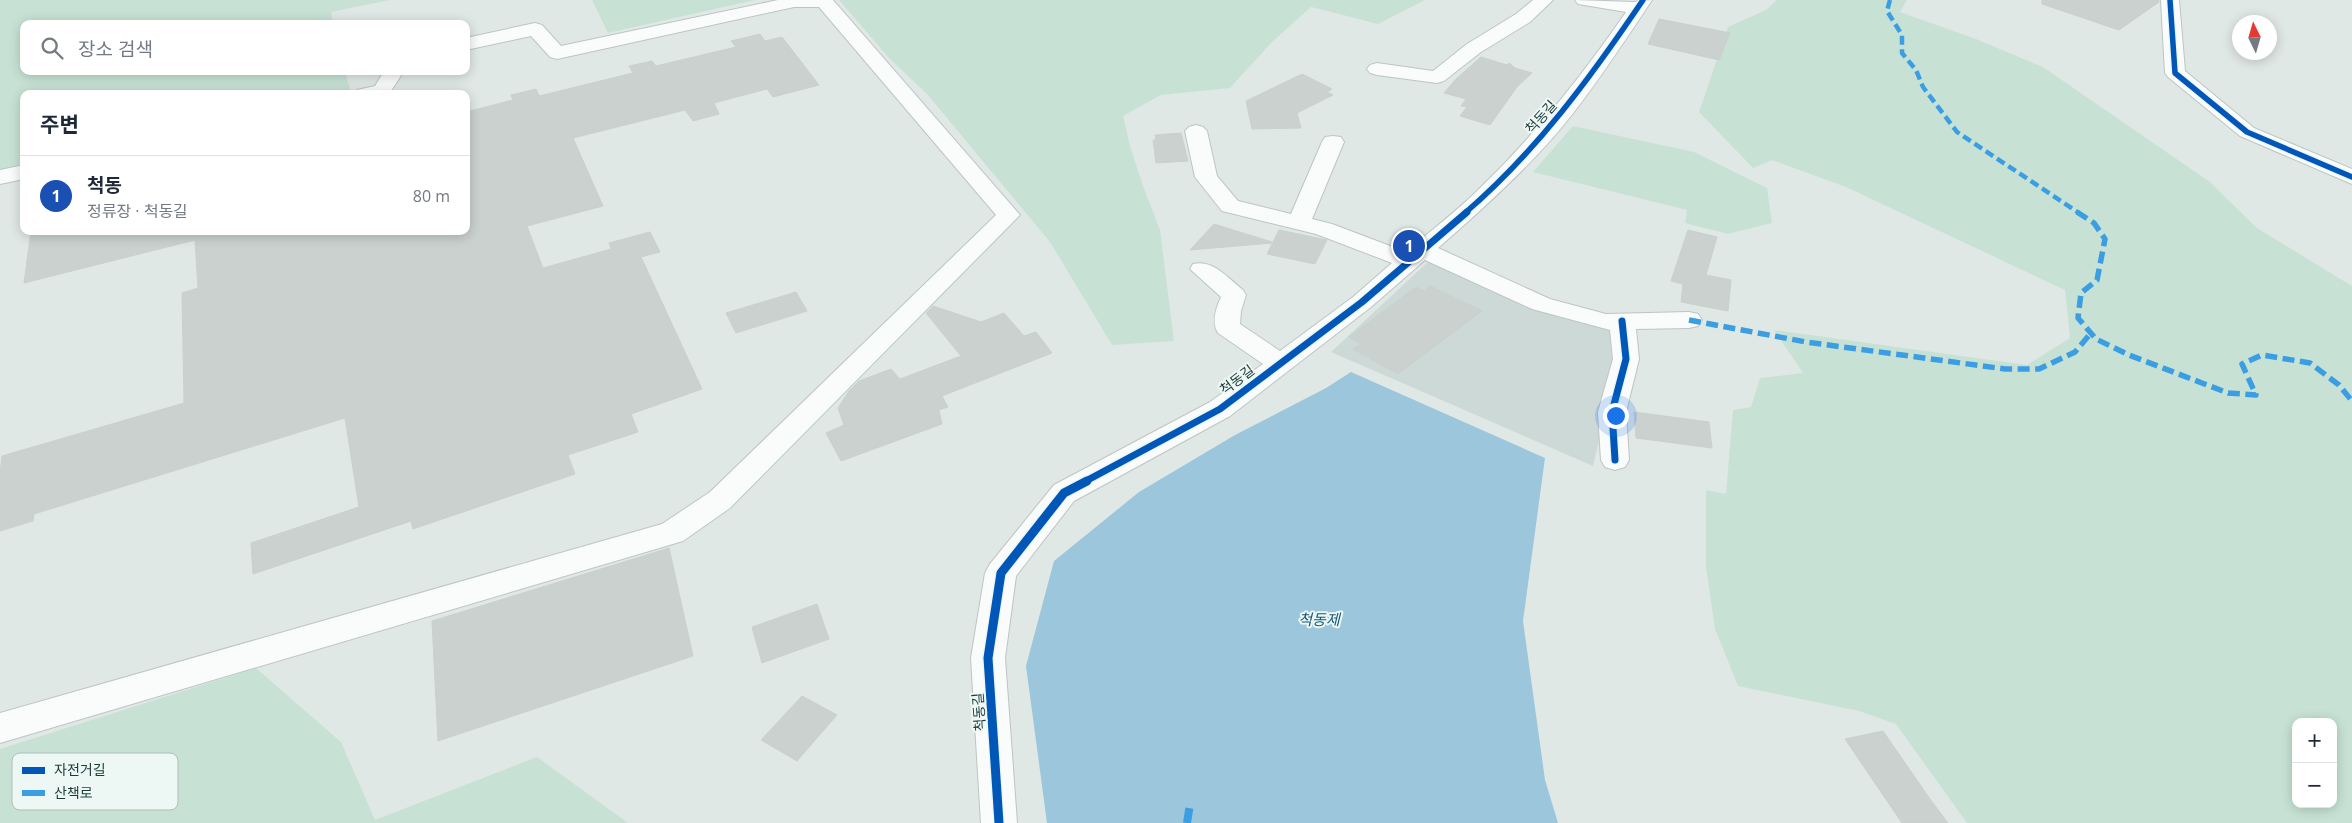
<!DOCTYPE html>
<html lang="ko">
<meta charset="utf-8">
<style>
:root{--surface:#fff;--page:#f2f2f3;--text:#1f2937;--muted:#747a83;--line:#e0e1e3;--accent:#db2777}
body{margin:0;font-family:"Open Sans","Noto Sans KR",sans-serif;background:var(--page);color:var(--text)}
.controls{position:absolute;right:15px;bottom:15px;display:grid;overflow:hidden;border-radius:10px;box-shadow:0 2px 12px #0003}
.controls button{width:45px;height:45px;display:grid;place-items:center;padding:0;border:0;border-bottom:1px solid var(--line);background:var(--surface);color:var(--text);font:25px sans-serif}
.compass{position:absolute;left:2232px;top:15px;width:45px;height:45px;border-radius:50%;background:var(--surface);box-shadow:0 2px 12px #0003;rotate:355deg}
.you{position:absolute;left:1615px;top:415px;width:18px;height:18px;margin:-12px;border:4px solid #fff;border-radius:50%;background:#1a73e8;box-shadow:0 0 0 8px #1a73e833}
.badge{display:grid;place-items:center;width:32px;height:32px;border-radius:50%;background:var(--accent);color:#fff;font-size:16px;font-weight:700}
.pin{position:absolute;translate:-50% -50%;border:2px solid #fff;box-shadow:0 1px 5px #0006}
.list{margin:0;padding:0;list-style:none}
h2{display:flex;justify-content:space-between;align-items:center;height:65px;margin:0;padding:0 20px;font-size:21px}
h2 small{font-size:16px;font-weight:400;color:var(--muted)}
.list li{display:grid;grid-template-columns:32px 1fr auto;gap:15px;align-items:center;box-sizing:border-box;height:80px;padding:0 20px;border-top:1px solid var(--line)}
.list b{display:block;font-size:19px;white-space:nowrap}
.list p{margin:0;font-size:16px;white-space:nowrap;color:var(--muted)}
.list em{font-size:16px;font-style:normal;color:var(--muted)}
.icon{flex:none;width:28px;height:28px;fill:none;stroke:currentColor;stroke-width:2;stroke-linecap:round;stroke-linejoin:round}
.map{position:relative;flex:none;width:2352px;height:823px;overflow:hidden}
.search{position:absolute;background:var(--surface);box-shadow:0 2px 12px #0003;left:20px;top:20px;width:450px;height:55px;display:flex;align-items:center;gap:12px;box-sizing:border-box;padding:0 18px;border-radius:10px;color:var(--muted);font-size:19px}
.panel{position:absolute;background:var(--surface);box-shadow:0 2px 12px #0003;left:20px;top:90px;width:450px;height:145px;border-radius:10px}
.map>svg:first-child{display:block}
.built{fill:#cdd9d6}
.green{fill:#c7e2d5;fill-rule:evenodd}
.water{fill:#9cc6db}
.building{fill:#cad1cf;stroke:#c9d1cf}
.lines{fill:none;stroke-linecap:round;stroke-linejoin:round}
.minor-casing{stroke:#bdc5c3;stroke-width:2}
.minor{fill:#fafcfb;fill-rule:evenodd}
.quiet-far2{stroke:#3c9ee2;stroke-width:4.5;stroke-dasharray:9 4.5;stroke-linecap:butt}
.quiet-far1{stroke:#3c9ee2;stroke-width:5.5;stroke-dasharray:12 5.5;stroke-linecap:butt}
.quiet{stroke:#3c9ee2;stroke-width:8;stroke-dasharray:15 8;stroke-linecap:butt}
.cycleway-far2-casing{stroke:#edf7f4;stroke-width:8}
.cycleway-far1-casing{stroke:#edf7f4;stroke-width:10}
.cycleway-casing{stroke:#edf7f4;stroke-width:12}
.cycleway-far2{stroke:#0057b8;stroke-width:5.5}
.cycleway-far1{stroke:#0057b8;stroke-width:7}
.cycleway{stroke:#0057b8;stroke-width:9}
.labels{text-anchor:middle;stroke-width:4;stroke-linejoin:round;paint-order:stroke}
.street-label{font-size:14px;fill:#1d3b39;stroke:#edf7f4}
.water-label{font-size:15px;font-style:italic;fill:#13577b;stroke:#edf7f4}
.key{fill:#edf7f4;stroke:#afbfbc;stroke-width:1}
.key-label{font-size:14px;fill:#1d3b39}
</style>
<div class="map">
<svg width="2352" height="823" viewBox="0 0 2352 823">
<rect width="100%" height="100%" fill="#e0e8e6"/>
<path class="built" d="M 1430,260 L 1614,328 L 1618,358 L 1593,466 L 1331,352 Z"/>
<g class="green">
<path d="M 0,0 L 390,0 L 331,12 L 333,24 L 24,24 L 24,71 L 345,71 L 350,90 L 333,94 L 24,94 L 24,166 L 0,171 Z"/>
<path d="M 592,0 L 755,0 L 608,33 Z"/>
<path d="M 839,0 L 1425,0 L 1378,24 L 1311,7 L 1273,41 L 1230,88 L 1161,95 L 1123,116 L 1130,146 L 1143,186 L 1160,230 L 1174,341 L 1112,345 L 1050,242 L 928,95 L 889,58 Z"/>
<path d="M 1777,0 L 1907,0 L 1900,12 L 1976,39 L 2043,67 L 2210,182 L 2257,228 L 2352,286 L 2352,823 L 1967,823 L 1896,724 L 1859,711 L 1738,686 L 1715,629 L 1706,567 L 1706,490 L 1726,494 L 1733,410 L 1751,407 L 1760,378 L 1803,373 L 1774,330 L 2027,365 L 2070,338 L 2065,290 L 1846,187 L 1772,160 L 1753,168 L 1699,112 L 1728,27 L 1766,10 ZM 2296,722 L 2333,722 L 2333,804 L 2296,804 Z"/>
<path d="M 1573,126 L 1694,152 L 1767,188 L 1772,223 L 1728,234 L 1685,223 L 1687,210 L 1533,172 Z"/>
<path d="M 256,668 L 341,742 L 375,820 L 537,757 L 628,823 L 0,823 L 0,749 Z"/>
</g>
<path class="water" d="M 1351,372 L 1545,458 L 1523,621 L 1545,780 L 1558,823 L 1047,823 L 1026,666 L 1054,561 L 1139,492 L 1235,435 L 1326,388 Z"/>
<g class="building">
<path d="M 2042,0 L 2159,0 L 2159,2 L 2119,30 L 2042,4 Z"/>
<path d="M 1659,19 L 1730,33 L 1719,60 L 1648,44 Z"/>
<path d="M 760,34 L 765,41 L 782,37 L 819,85 L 773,97 L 767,89 L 714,103 L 719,114 L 693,121 L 685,110 L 573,138 L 603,206 L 527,226 L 543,268 L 611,249 L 609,243 L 650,232 L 660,252 L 641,257 L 702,389 L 631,414 L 638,432 L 568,455 L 575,474 L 413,529 L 411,521 L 253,574 L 251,543 L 359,507 L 345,418 L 34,514 L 33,521 L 0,531 L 0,473 L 2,456 L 184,403 L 182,293 L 198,288 L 195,240 L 24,283 L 31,231 L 466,231 L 466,112 L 513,100 L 511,95 L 536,89 L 539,96 L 633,73 L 629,66 L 652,61 L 656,66 L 736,47 L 731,41 Z"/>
<path d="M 1481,57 L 1507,65 L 1509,63 L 1515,68 L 1532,73 L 1517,87 L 1490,125 L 1460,116 L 1467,107 L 1461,106 L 1466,99 L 1444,93 L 1456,79 Z"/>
<path d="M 1302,74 L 1332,89 L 1327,92 L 1333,95 L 1297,113 L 1301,128 L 1252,129 L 1246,101 Z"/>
<path d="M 1181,133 L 1188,161 L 1156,163 L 1153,140 L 1156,140 L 1155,135 Z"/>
<path d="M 1214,224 L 1272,242 L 1272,243 L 1190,250 Z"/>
<path d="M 1279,230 L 1327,240 L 1315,264 L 1267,254 Z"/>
<path d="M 1688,230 L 1717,237 L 1706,275 L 1731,280 L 1728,311 L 1681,302 L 1683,284 L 1671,281 Z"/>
<path d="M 1430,286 L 1482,311 L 1398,374 L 1353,349 L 1361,344 L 1349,337 L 1416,287 L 1424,291 Z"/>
<path d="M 796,292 L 807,311 L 736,333 L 726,313 Z"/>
<path d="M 933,306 L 981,322 L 1004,313 L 1024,336 L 1036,332 L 1052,353 L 942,396 L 948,407 L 939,410 L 942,424 L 841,461 L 826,433 L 844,425 L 838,408 L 849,391 L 859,381 L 891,369 L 900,379 L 961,356 L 926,313 Z"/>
<path d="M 1634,412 L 1709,422 L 1712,448 L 1636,438 Z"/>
<path d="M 669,548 L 693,656 L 438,741 L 432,621 Z"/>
<path d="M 817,604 L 829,639 L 762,663 L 752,627 Z"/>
<path d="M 802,696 L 837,715 L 797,761 L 761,740 Z"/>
<path d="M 1883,731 L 1930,799 L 1948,823 L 1902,823 L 1845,739 Z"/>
</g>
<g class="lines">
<g class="minor-casing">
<g id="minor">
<path d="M 778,0 L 833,0 L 1020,215 L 730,508 L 683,541 L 0,743 L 0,713 L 662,524 L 710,492 L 996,215 L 819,7 L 794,7 L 557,59 L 550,57 L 531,36 L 466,50 L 466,38 L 535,23 L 542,25 L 561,46 Z"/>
<path d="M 1533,0 L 1553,0 L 1530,22 L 1481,52 L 1444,81 L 1437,83 L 1377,75 L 1370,73 L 1367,69 L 1370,65 L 1377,63 L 1433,71 L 1467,44 L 1516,14 Z"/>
<path d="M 1575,0 L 1633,2 L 1652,0 C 1626,39 1600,79 1571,116 C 1532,165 1485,207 1438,248 L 1550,299 L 1606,314 L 1689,312 L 1698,314 L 1702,320 L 1698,326 L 1689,328 L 1636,329 L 1639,359 L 1626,412 L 1629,460 L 1625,467 L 1615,470 L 1605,467 L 1601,460 L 1598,412 L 1613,359 L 1610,330 L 1532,309 L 1425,260 L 1371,307 L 1230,416 L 1074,501 L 1016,576 L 1005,658 L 1017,823 L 981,823 L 971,658 L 985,573 L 990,564 L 1054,485 L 1210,402 L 1263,364 L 1218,333 C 1211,322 1216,308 1221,297 L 1190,269 L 1193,264 C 1213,259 1228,278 1243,290 L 1246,295 L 1241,311 L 1240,324 L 1280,351 L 1353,297 L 1392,263 L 1316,234 L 1222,211 L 1195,177 L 1185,131 L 1189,127 L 1196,125 L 1203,127 L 1207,131 L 1217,176 L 1238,201 L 1291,214 L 1322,142 L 1325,137 L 1333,136 L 1341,137 L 1344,142 L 1312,219 L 1332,224 L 1406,252 C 1430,231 1456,212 1478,190 C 1534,136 1582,76 1626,12 L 1578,4 Z"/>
<path d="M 2161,0 L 2179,0 L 2185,71 L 2254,128 L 2352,169 L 2352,184 L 2240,136 L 2168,77 L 2165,73 Z"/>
<path d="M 384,71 L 404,71 L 389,94 L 354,94 L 357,90 L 375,86 Z"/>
<path d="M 24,165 L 24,179 L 0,184 L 0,170 Z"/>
</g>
</g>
<use href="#minor" class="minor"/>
<path class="quiet-far2" d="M 1890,0 L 1887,11 L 1902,35 L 1902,53 L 1916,70 L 1923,87 L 1957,132 L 2079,213"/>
<g class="quiet-far1">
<path d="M 2077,212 L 2094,223 L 2105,239 L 2097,280 L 2081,293 L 2078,318 L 2096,339 L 2129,355 L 2228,393 L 2256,395 L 2242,364 L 2262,355 L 2310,363 L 2339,385 L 2352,401"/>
<path d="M 1689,320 L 1806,342 L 2005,369 L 2039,369 L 2075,352 L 2091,333"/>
</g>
<path class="quiet" d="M 1187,823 L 1190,804"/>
<g class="cycleway-far2-casing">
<g id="cycleway-far2">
<path d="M 2170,0 L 2175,73 L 2247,132 L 2352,177"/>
<path d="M 1465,213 C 1536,152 1591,77 1643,0"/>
</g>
</g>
<g class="cycleway-far1-casing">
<g id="cycleway-far1">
<path d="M 1615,460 L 1612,412 L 1626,359 L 1622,321"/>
<path d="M 1084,482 L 1220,409 L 1362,302 L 1467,212"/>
</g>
</g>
<g class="cycleway-casing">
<path id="cycleway" d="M 999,823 L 988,658 L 1001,573 L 1064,493 L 1087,481"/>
</g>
<use href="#cycleway-far2" class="cycleway-far2"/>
<use href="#cycleway-far1" class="cycleway-far1"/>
<use href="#cycleway" class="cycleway"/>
</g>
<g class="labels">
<g class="street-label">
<text transform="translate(1541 117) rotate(-48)" y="5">척동길</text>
<text transform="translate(1237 380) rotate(-37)" y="5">척동길</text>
<text transform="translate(979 712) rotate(-94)" y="5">척동길</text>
</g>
<g class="water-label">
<text x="1319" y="625">척동제</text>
</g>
</g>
<rect x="12" y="753" width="166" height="57" rx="8" class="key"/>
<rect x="22" y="767" width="23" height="7" fill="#0057b8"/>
<rect x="22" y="790" width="23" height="6" fill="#3c9ee2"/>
<g class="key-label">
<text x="54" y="775">자전거길</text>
<text x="54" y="798">산책로</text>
</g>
</svg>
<div class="controls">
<button>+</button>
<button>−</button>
</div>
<svg class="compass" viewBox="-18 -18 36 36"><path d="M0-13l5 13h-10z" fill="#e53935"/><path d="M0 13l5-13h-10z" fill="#747a83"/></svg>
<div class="you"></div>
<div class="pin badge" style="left:1409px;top:246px;background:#1a4fb4">1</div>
<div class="search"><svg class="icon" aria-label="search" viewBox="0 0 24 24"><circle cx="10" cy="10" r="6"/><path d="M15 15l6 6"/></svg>장소 검색</div>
<section class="panel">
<h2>주변<small></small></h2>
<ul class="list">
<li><span class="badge" style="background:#1a4fb4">1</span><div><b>척동</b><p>정류장 · 척동길</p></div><em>80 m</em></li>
</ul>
</section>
</div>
